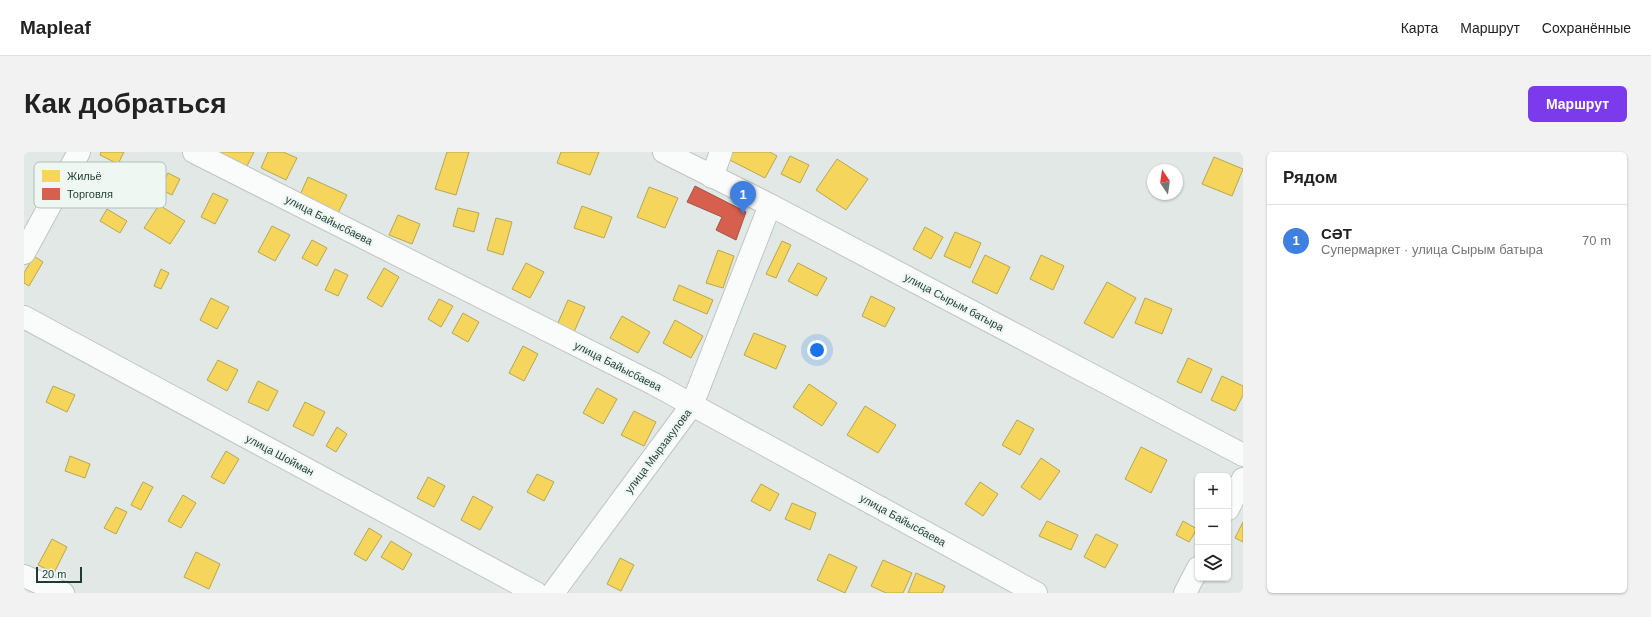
<!DOCTYPE html>
<html lang="ru">
<meta charset="utf-8">
<style>
:root{--surface:#fff;--page:#f2f2f2;--text:#222;--muted:#767676;--line:#e0e0e0;--accent:#7c3aed}
body{margin:0;font-family:Helvetica,sans-serif;background:var(--page);color:var(--text)}
.controls{position:absolute;right:12px;bottom:12px;display:grid;overflow:hidden;border-radius:6px;box-shadow:0 1px 3px #0004}
.controls button{width:36px;height:36px;display:grid;place-items:center;padding:0;border:0;border-bottom:1px solid var(--line);background:var(--surface);color:var(--text);font:20px sans-serif}
.compass{position:absolute;left:1123px;top:12px;width:36px;height:36px;border-radius:50%;background:var(--surface);box-shadow:0 1px 3px #0004;rotate:347deg}
.scale{position:absolute;left:12px;bottom:10px;width:46px;box-sizing:border-box;padding-left:4px;border:2px solid #1f3b32;border-top:0;font-size:11px;line-height:14px;white-space:nowrap;color:#1f3b32;-webkit-text-stroke:3px #eff7f3;paint-order:stroke}
.you{position:absolute;left:793px;top:198px;width:14px;height:14px;margin:-10px;border:3px solid #fff;border-radius:50%;background:#1a73e8;box-shadow:0 0 0 6px #1a73e833}
.badge{display:grid;place-items:center;width:26px;height:26px;border-radius:50%;background:var(--accent);color:#fff;font-size:13px;font-weight:700}
.pin{position:absolute;translate:-50% -33px;filter:drop-shadow(0 1px 2px #0008)}
.pin::after{content:'';position:absolute;top:21px;width:14px;height:12px;background:inherit;clip-path:polygon(0 0,100% 0,50% 100%)}
.list{margin:0;padding:0;list-style:none}
h2{display:flex;justify-content:space-between;align-items:center;height:52px;margin:0;padding:0 16px;font-size:17px}
h2 small{font-size:13px;font-weight:400;color:var(--muted)}
.list li{display:grid;grid-template-columns:26px 1fr auto;gap:12px;align-items:center;box-sizing:border-box;height:72px;padding:0 16px;border-top:1px solid var(--line)}
.list b{display:block;font-size:15px;white-space:nowrap}
.list p{margin:0;font-size:13px;white-space:nowrap;color:var(--muted)}
.list em{font-size:13px;font-style:normal;color:var(--muted)}
.icon{flex:none;width:22px;height:22px;fill:none;stroke:currentColor;stroke-width:2;stroke-linecap:round;stroke-linejoin:round}
.map{position:relative;flex:none;width:1219px;height:441px;overflow:hidden;border-radius:6px}
header{display:flex;align-items:center;gap:24px;box-sizing:border-box;height:56px;padding:0 20px;background:var(--surface);border-bottom:1px solid var(--line)}
header strong{font-size:19px}
nav{display:flex;gap:22px;margin-inline-start:auto;font-size:14px}
.intro{display:flex;align-items:center;justify-content:space-between;box-sizing:border-box;height:96px;padding:0 24px}
h1{margin:0;font-size:28px}
.button{padding:10px 18px;border-radius:6px;background:var(--accent);color:#fff;font-size:14px;font-weight:700}
main{display:flex;gap:24px;padding:0 24px}
aside{flex:1;background:var(--surface);border-radius:6px;box-shadow:0 1px 3px #0004}
.map>svg:first-child{display:block}
.homes{fill:#f6d55c;stroke:#b6a74f}
.shops{fill:#d6604d;stroke:#9f5545}
.lines{fill:none;stroke-linecap:round;stroke-linejoin:round}
.minor-casing{stroke:#bec5c2;stroke-width:24}
.minor{stroke:#fafcfb;stroke-width:22}
.labels{text-anchor:middle;stroke-width:4;stroke-linejoin:round;paint-order:stroke}
.street-label{font-size:11px;fill:#1f3b32;stroke:#eff7f3}
.key{fill:#eff7f3;stroke:#b1bfb9;stroke-width:1}
.key-label{font-size:11px;fill:#1f3b32}
</style>
<header>
<strong>Mapleaf</strong>
<nav><a>Карта</a><a>Маршрут</a><a>Сохранённые</a></nav>
</header>
<div class="intro"><h1>Как добраться</h1><a class="button">Маршрут</a></div>
<main>
<div class="map">
<svg width="1219" height="441" viewBox="0 0 1219 441">
<rect width="100%" height="100%" fill="#e1e8e5"/>
<g class="homes">
<path d="M 77,0 L 100,0 L 94,12 L 76,3 Z"/>
<path d="M 194,0 L 230,0 L 223,14 Z"/>
<path d="M 244,0 L 259,0 L 273,6 L 262,28 L 237,16 Z"/>
<path d="M 423,0 L 445,0 L 432,43 L 411,37 Z"/>
<path d="M 537,0 L 575,0 L 566,23 L 533,11 Z"/>
<path d="M 705,0 L 746,0 L 753,4 L 741,26 L 702,6 Z"/>
<path d="M 766,4 L 785,13 L 776,31 L 757,22 Z"/>
<path d="M 1190,5 L 1219,17 L 1208,44 L 1178,32 Z"/>
<path d="M 813,7 L 844,27 L 822,58 L 792,38 Z"/>
<path d="M 144,21 L 156,27 L 148,43 L 136,37 Z"/>
<path d="M 284,25 L 323,43 L 314,61 L 276,43 Z"/>
<path d="M 625,35 L 654,46 L 641,76 L 613,65 Z"/>
<path d="M 189,41 L 204,48 L 191,72 L 177,65 Z"/>
<path d="M 135,53 L 161,69 L 146,92 L 120,76 Z"/>
<path d="M 558,54 L 588,65 L 580,86 L 550,76 Z"/>
<path d="M 434,56 L 455,61 L 450,80 L 429,74 Z"/>
<path d="M 83,57 L 103,69 L 96,81 L 76,69 Z"/>
<path d="M 374,63 L 396,72 L 388,92 L 365,83 Z"/>
<path d="M 472,66 L 488,70 L 479,103 L 463,98 Z"/>
<path d="M 248,74 L 266,83 L 251,109 L 234,100 Z"/>
<path d="M 901,75 L 919,85 L 907,107 L 889,97 Z"/>
<path d="M 931,80 L 957,91 L 946,116 L 920,104 Z"/>
<path d="M 288,88 L 303,96 L 293,114 L 278,106 Z"/>
<path d="M 758,89 L 767,93 L 752,126 L 742,122 Z"/>
<path d="M 694,98 L 710,104 L 699,136 L 682,131 Z"/>
<path d="M 961,103 L 986,115 L 973,142 L 948,130 Z"/>
<path d="M 1017,103 L 1040,114 L 1029,138 L 1006,127 Z"/>
<path d="M 10,104 L 19,110 L 5,134 L 0,131 L 0,121 Z"/>
<path d="M 502,111 L 520,120 L 506,146 L 488,137 Z"/>
<path d="M 774,111 L 803,126 L 793,144 L 764,129 Z"/>
<path d="M 360,116 L 375,125 L 358,155 L 343,146 Z"/>
<path d="M 137,117 L 145,121 L 137,137 L 130,134 Z"/>
<path d="M 311,117 L 324,123 L 314,144 L 301,138 Z"/>
<path d="M 1083,130 L 1112,146 L 1089,186 L 1060,171 Z"/>
<path d="M 655,133 L 689,148 L 683,162 L 649,148 Z"/>
<path d="M 847,144 L 871,156 L 861,175 L 838,164 Z"/>
<path d="M 187,146 L 205,155 L 193,177 L 176,168 Z"/>
<path d="M 1121,146 L 1148,157 L 1138,182 L 1111,171 Z"/>
<path d="M 415,147 L 429,154 L 417,175 L 404,167 Z"/>
<path d="M 544,148 L 561,155 L 550,180 L 533,173 Z"/>
<path d="M 439,161 L 455,170 L 444,190 L 428,181 Z"/>
<path d="M 598,164 L 626,180 L 614,201 L 586,186 Z"/>
<path d="M 651,168 L 679,184 L 667,206 L 639,191 Z"/>
<path d="M 730,181 L 762,194 L 752,217 L 720,203 Z"/>
<path d="M 499,194 L 514,202 L 500,229 L 485,221 Z"/>
<path d="M 1164,206 L 1188,217 L 1177,241 L 1153,230 Z"/>
<path d="M 194,208 L 214,218 L 203,239 L 183,228 Z"/>
<path d="M 1198,224 L 1219,234 L 1219,243 L 1211,259 L 1187,248 Z"/>
<path d="M 234,229 L 254,239 L 244,259 L 224,250 Z"/>
<path d="M 785,232 L 813,251 L 798,274 L 769,255 Z"/>
<path d="M 29,234 L 51,243 L 43,260 L 22,250 Z"/>
<path d="M 573,236 L 593,247 L 579,272 L 559,261 Z"/>
<path d="M 281,250 L 301,260 L 289,284 L 269,274 Z"/>
<path d="M 841,254 L 872,273 L 854,301 L 823,283 Z"/>
<path d="M 610,259 L 632,270 L 620,294 L 597,283 Z"/>
<path d="M 993,268 L 1010,277 L 996,303 L 978,293 Z"/>
<path d="M 313,275 L 323,282 L 312,300 L 302,294 Z"/>
<path d="M 1117,295 L 1143,308 L 1127,341 L 1101,327 Z"/>
<path d="M 202,299 L 215,307 L 200,332 L 187,325 Z"/>
<path d="M 46,304 L 66,312 L 61,326 L 41,319 Z"/>
<path d="M 1017,306 L 1036,319 L 1016,348 L 997,335 Z"/>
<path d="M 513,322 L 530,330 L 520,349 L 503,340 Z"/>
<path d="M 404,325 L 421,334 L 410,355 L 393,346 Z"/>
<path d="M 119,330 L 129,335 L 117,358 L 107,353 Z"/>
<path d="M 956,330 L 974,342 L 959,364 L 941,352 Z"/>
<path d="M 737,332 L 755,342 L 746,359 L 727,349 Z"/>
<path d="M 159,343 L 172,351 L 157,376 L 144,369 Z"/>
<path d="M 449,344 L 469,355 L 456,378 L 437,368 Z"/>
<path d="M 768,351 L 792,361 L 786,378 L 761,367 Z"/>
<path d="M 92,355 L 103,360 L 92,382 L 80,376 Z"/>
<path d="M 1023,369 L 1054,383 L 1047,398 L 1015,384 Z"/>
<path d="M 1159,369 L 1173,377 L 1165,390 L 1152,383 Z"/>
<path d="M 1219,370 L 1219,390 L 1211,386 Z"/>
<path d="M 345,376 L 358,384 L 342,409 L 330,402 Z"/>
<path d="M 1072,382 L 1094,393 L 1081,416 L 1060,405 Z"/>
<path d="M 28,387 L 43,395 L 30,421 L 14,413 Z"/>
<path d="M 367,389 L 388,402 L 379,418 L 357,405 Z"/>
<path d="M 172,400 L 196,412 L 185,437 L 160,425 Z"/>
<path d="M 805,402 L 833,415 L 821,441 L 793,428 Z"/>
<path d="M 596,406 L 610,413 L 597,439 L 583,432 Z"/>
<path d="M 859,408 L 888,421 L 879,441 L 862,441 L 847,434 Z"/>
<path d="M 892,421 L 921,434 L 918,441 L 884,441 Z"/>
</g>
<path class="shops" d="M 671,34 L 722,60 L 712,88 L 692,78 L 698,65 L 663,50 Z"/>
<g class="lines">
<g class="minor-casing">
<g id="minor">
<path d="M 170,0 L 630,232 L 1012,441"/>
<path d="M 640,0 L 746,53 L 1219,303"/>
<path d="M 688,25 L 697,0"/>
<path d="M 0,101 L 55,0"/>
<path d="M 0,165 L 512,441"/>
<path d="M 1204,357 L 1219,327"/>
<path d="M 0,424 L 39,441"/>
<path d="M 529,441 L 668,253 L 746,53"/>
<path d="M 1161,441 L 1174,416"/>
</g>
</g>
<use href="#minor" class="minor"/>
</g>
<g class="labels">
<g class="street-label">
<text transform="translate(305 68) rotate(27)" y="4">улица Байысбаева</text>
<text transform="translate(930 150) rotate(28)" y="4">улица Сырым батыра</text>
<text transform="translate(594 214) rotate(27)" y="4">улица Байысбаева</text>
<text transform="translate(634 299) rotate(-53)" y="4">улица Мырзакулова</text>
<text transform="translate(256 303) rotate(28)" y="4">улица Шойман</text>
<text transform="translate(879 368) rotate(29)" y="4">улица Байысбаева</text>
</g>
</g>
<rect x="10" y="10" width="132" height="46" rx="6" class="key"/>
<rect x="18" y="18" width="18" height="12" fill="#f6d55c"/>
<rect x="18" y="36" width="18" height="12" fill="#d6604d"/>
<g class="key-label">
<text x="43" y="28">Жильё</text>
<text x="43" y="46">Торговля</text>
</g>
</svg>
<div class="controls">
<button>+</button>
<button>−</button>
<button><svg class="icon" aria-label="layers" viewBox="0 0 24 24"><path d="M12 4l9 5-9 5-9-5zM3 14l9 5 9-5"/></svg></button>
</div>
<svg class="compass" viewBox="-18 -18 36 36"><path d="M0-13l5 13h-10z" fill="#e53935"/><path d="M0 13l5-13h-10z" fill="#767676"/></svg>
<div class="scale">20 m</div>
<div class="you"></div>
<div class="pin badge" style="left:719px;top:62px;background:#3f7fe0">1</div>
</div>
<aside>
<h2>Рядом<small></small></h2>
<ul class="list">
<li><span class="badge" style="background:#3f7fe0">1</span><div><b>СƏТ</b><p>Супермаркет · улица Сырым батыра</p></div><em>70 m</em></li>
</ul>
</aside>
</main>
